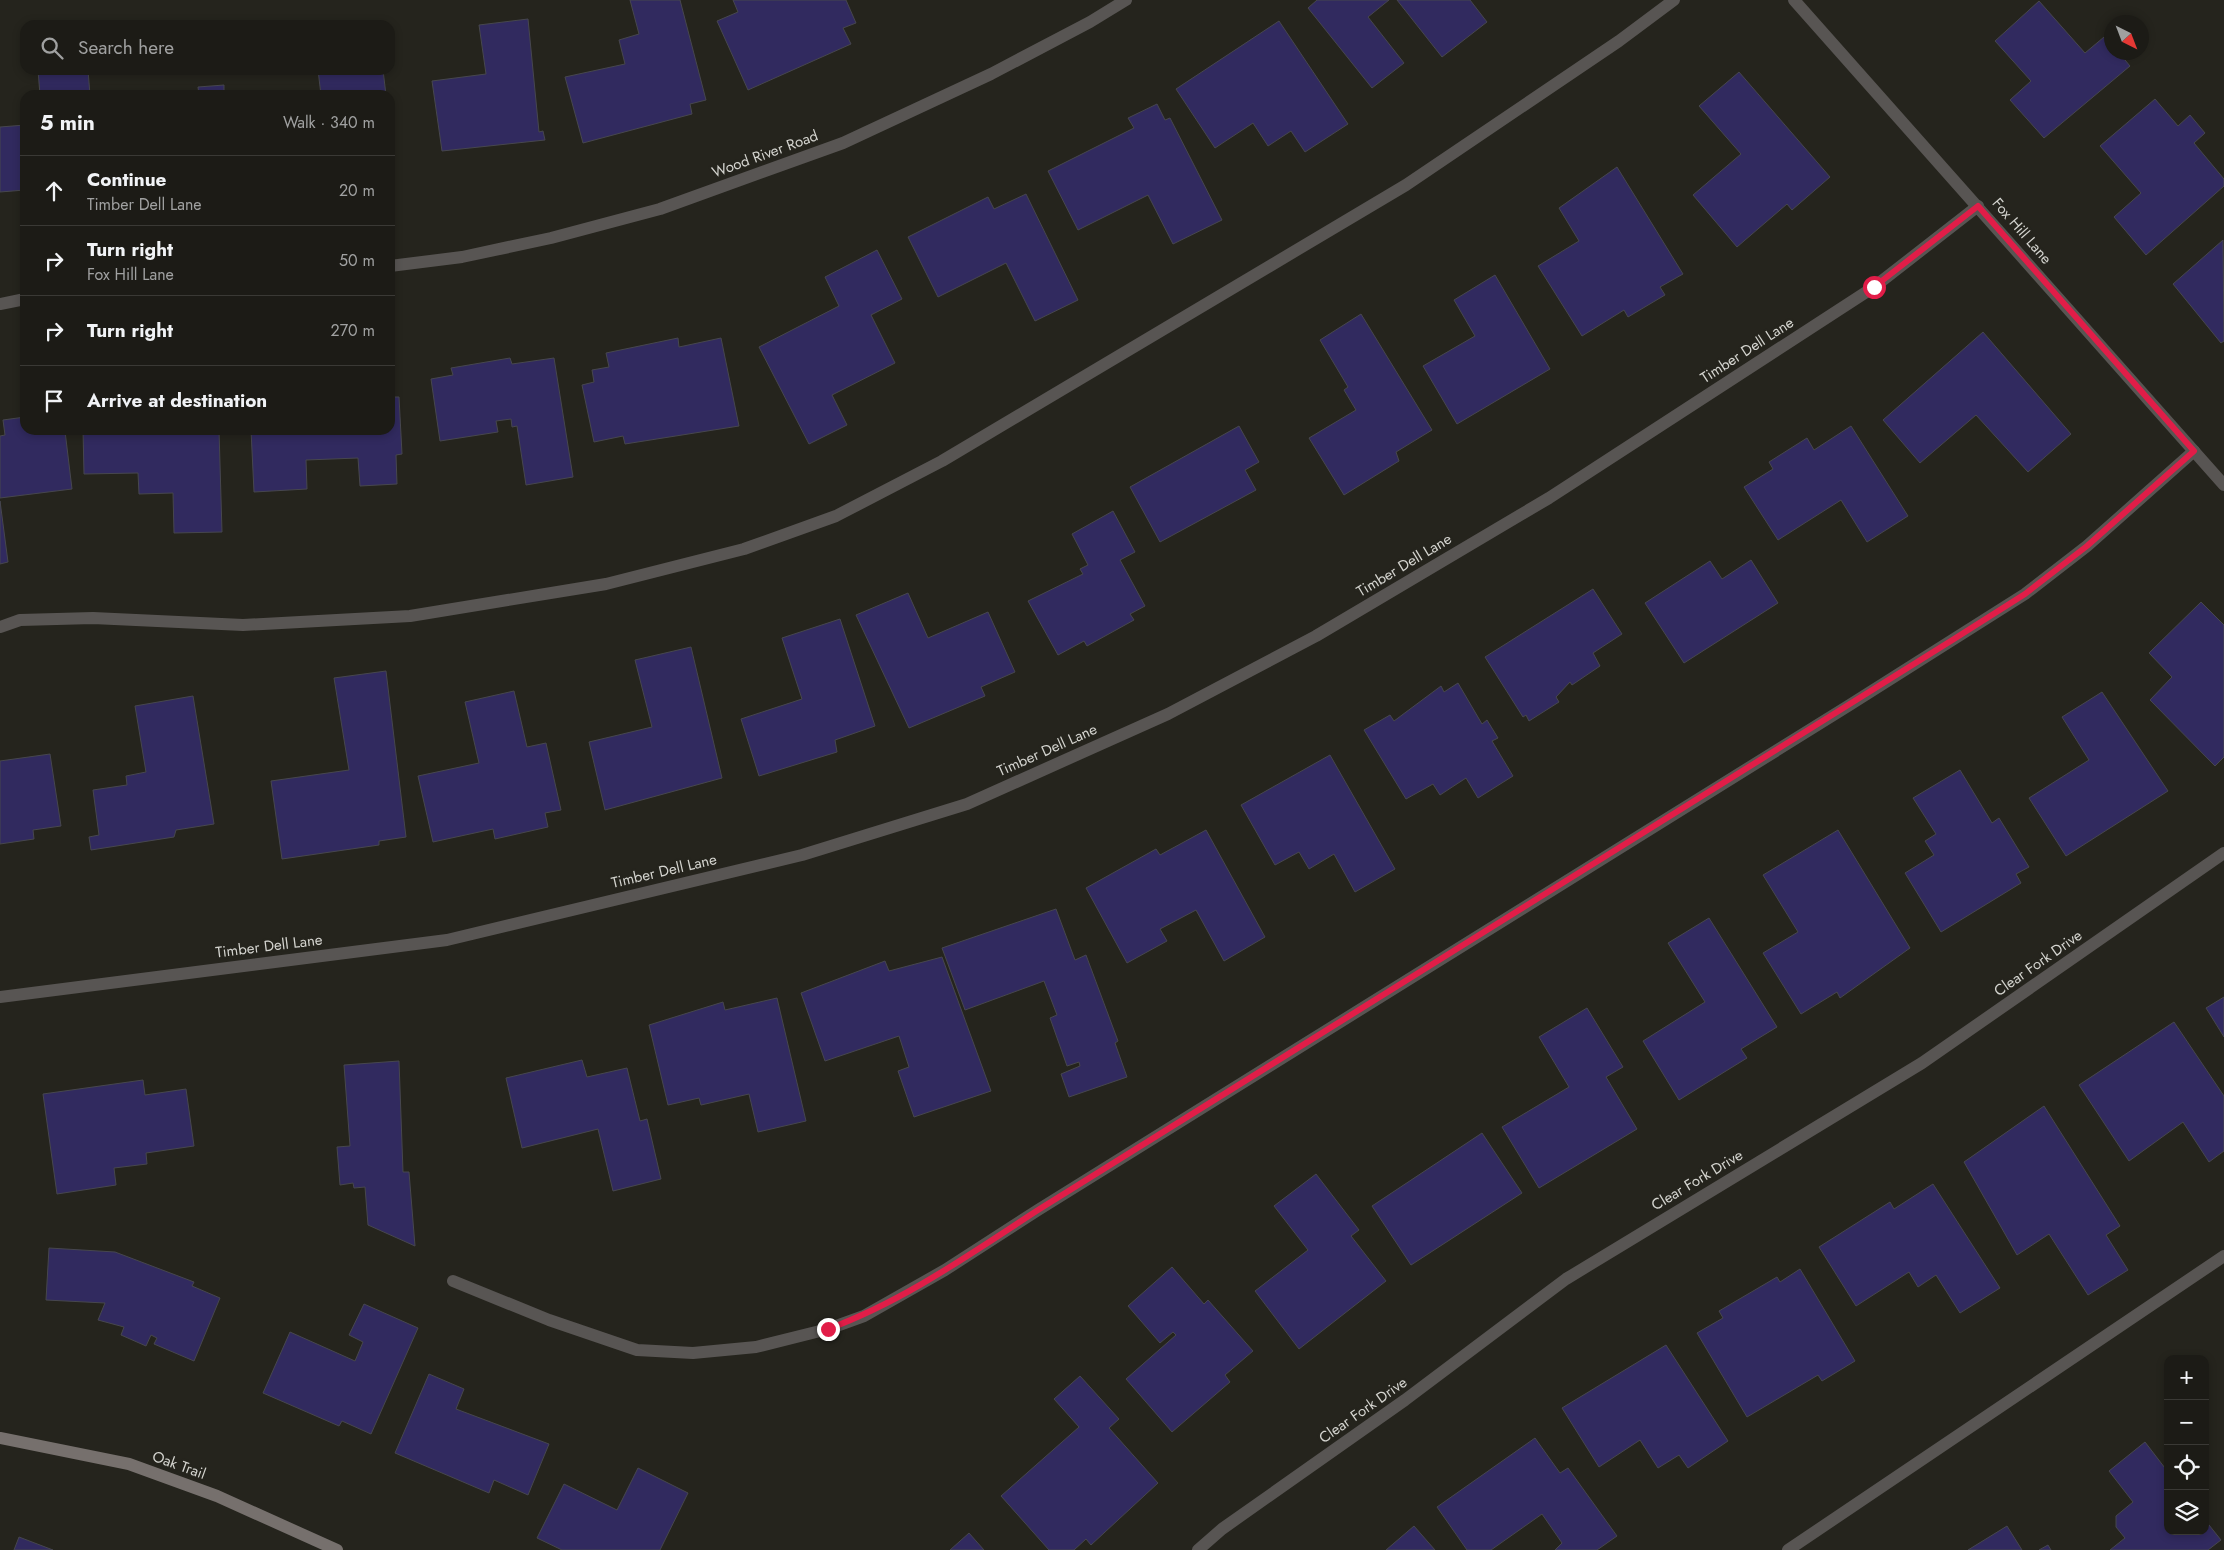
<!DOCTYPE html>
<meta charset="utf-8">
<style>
:root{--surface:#1c1b16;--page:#25241f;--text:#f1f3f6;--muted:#a0a1a1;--line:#3a3935}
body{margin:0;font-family:Jost,sans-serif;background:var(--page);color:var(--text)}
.controls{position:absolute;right:15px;bottom:15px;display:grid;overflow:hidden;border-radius:10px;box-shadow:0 2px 8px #0003}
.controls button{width:45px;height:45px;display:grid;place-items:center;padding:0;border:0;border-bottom:1px solid var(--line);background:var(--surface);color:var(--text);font:25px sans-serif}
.compass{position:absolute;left:2104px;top:15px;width:45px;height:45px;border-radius:50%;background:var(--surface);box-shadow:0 2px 8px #0003;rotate:138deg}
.stop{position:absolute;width:15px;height:15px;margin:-11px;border:4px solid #e11d48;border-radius:50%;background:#fff}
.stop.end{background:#e11d48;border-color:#fff;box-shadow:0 1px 5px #0008}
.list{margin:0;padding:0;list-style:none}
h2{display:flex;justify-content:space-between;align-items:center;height:65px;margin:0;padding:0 20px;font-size:21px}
h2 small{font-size:16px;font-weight:400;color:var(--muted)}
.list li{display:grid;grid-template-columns:32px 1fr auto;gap:15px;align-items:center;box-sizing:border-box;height:70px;padding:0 20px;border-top:1px solid var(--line)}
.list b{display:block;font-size:19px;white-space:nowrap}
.list p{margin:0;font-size:16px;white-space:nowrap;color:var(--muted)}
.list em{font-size:16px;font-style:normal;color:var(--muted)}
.icon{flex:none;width:28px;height:28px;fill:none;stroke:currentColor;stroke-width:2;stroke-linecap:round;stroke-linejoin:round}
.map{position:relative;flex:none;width:2224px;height:1550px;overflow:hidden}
.search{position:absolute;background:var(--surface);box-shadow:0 2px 8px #0003;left:20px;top:20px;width:375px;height:55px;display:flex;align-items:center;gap:12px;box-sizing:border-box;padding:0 18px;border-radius:15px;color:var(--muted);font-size:19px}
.panel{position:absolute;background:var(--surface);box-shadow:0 2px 8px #0003;left:20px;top:90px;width:375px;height:345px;border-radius:15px}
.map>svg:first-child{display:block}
.building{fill:#312a5f;stroke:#47474e}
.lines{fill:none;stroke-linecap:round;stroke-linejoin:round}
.lane{stroke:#585553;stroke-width:12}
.street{stroke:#585553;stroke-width:12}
.secondary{stroke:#76706d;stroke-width:12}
.route{stroke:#e11d48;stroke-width:6}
.labels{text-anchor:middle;stroke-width:4.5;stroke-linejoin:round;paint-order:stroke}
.street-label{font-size:15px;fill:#d4d4cf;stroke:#25241d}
</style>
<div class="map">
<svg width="2224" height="1550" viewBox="0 0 2224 1550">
<rect width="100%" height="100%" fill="#25241d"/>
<g class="building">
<path d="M 630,0 L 680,0 L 706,100 L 690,104 L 692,114 L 583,143 L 565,77 L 625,64 L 619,40 L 639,34 Z"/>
<path d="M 733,0 L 846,0 L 856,23 L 843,28 L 851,44 L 748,90 L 717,21 L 738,12 Z"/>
<path d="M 1317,0 L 1389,0 L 1368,17 L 1404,63 L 1372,88 L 1308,8 Z"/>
<path d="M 1397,0 L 1470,0 L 1487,22 L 1442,57 Z"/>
<path d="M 2039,1 L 2085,53 L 2104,37 L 2110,42 L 2112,41 L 2112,52 L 2134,52 L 2125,60 L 2130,66 L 2044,138 L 2010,100 L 2031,81 L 1995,41 Z"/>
<path d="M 528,19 L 539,132 L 543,131 L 545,140 L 442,151 L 432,81 L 486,74 L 479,25 Z"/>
<path d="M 1279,21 L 1348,124 L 1305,152 L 1291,131 L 1268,146 L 1253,123 L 1215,148 L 1176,89 Z"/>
<path d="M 38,70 L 88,70 L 90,95 L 40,95 Z"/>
<path d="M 318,70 L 383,70 L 386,95 L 321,95 Z"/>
<path d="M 1739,72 L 1830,177 L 1792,210 L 1787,204 L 1737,247 L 1693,195 L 1741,154 L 1699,106 Z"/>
<path d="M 224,85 L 224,95 L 199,95 L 198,87 Z"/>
<path d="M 2155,99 L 2178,126 L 2190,115 L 2205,133 L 2194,143 L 2224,179 L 2224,186 L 2146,255 L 2114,217 L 2141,193 L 2100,146 Z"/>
<path d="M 1157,104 L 1165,120 L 1170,118 L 1222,220 L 1173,244 L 1148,195 L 1078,230 L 1048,171 L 1134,128 L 1128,118 Z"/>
<path d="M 25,125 L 25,190 L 0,192 L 0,127 Z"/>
<path d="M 390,130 L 393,157 L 390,157 Z"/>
<path d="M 1617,167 L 1683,274 L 1660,287 L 1665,295 L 1628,317 L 1624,310 L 1582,336 L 1538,266 L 1579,241 L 1559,208 Z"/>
<path d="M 1026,194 L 1078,300 L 1035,321 L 1006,263 L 938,297 L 908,237 L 988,197 L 994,209 Z"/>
<path d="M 2223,240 L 2224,341 L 2221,343 L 2173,284 Z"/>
<path d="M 877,250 L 902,299 L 871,315 L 895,363 L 832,395 L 847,425 L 809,444 L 759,347 L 839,306 L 825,277 Z"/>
<path d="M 1495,275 L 1550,369 L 1457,424 L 1423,366 L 1475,336 L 1454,300 Z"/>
<path d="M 1361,314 L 1432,430 L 1396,452 L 1399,461 L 1344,495 L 1309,438 L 1356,410 L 1344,390 L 1348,387 L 1320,340 Z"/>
<path d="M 1983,332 L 2071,434 L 2028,472 L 1976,415 L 1920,463 L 1883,420 Z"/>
<path d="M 678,338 L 679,347 L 721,338 L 739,426 L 625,444 L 623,436 L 594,442 L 582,385 L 594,382 L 592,370 L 609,367 L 606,353 Z"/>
<path d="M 510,358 L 512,364 L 554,358 L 573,477 L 526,485 L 517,426 L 512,427 L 511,419 L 496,421 L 498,432 L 440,441 L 431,379 L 453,375 L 451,368 Z"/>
<path d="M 390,397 L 399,397 L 402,454 L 396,455 L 397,484 L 360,486 L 358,458 L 306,460 L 307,489 L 254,492 L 251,430 L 390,430 Z"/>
<path d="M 25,417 L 25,430 L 46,430 L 47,434 L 65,431 L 72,489 L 0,498 L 0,436 L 5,435 L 3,420 Z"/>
<path d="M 1239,426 L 1259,462 L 1245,470 L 1256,490 L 1160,542 L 1130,487 Z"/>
<path d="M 1851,426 L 1908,516 L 1867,542 L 1841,500 L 1778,540 L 1744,487 L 1773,469 L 1769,462 L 1807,438 L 1814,450 Z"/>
<path d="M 83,430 L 219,430 L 222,532 L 174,533 L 173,493 L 139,494 L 138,473 L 84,474 Z"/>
<path d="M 0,501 L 8,562 L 0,564 Z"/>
<path d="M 1113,511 L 1135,552 L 1120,560 L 1145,606 L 1130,614 L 1134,620 L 1087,646 L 1084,641 L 1058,655 L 1028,601 L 1083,574 L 1080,569 L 1088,565 L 1072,534 Z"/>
<path d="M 1751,560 L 1778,603 L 1684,663 L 1645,603 L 1710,561 L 1722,579 Z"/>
<path d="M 1593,589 L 1622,634 L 1593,653 L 1600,666 L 1572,685 L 1570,682 L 1556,697 L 1559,702 L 1529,721 L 1526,715 L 1523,717 L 1485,657 Z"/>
<path d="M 908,593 L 928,638 L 988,612 L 1015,672 L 981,687 L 985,696 L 909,728 L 856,615 Z"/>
<path d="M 2201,602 L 2224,625 L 2224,757 L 2215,766 L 2150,700 L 2172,677 L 2149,653 Z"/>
<path d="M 840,619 L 875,726 L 835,740 L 837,752 L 759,776 L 741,719 L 802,699 L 782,638 Z"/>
<path d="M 691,647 L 722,778 L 605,810 L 589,742 L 652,727 L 635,660 Z"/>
<path d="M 386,671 L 406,837 L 379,841 L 379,845 L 282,859 L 271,781 L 349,770 L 334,678 Z"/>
<path d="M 1458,683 L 1482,724 L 1487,720 L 1498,738 L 1492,741 L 1513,776 L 1478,798 L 1466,778 L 1440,795 L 1433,784 L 1406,799 L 1364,730 L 1390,715 L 1394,721 L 1441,686 L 1444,692 Z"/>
<path d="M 514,691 L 527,747 L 546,743 L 561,810 L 545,813 L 548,827 L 495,839 L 493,829 L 433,842 L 418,776 L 479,763 L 465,702 Z"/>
<path d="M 2102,692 L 2168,791 L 2066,856 L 2029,798 L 2089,760 L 2062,717 Z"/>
<path d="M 193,696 L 214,824 L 176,830 L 174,837 L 91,850 L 89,837 L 99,835 L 93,790 L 127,785 L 126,776 L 146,772 L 135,706 Z"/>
<path d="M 50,754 L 61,826 L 33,830 L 34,839 L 0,844 L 0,761 Z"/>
<path d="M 1330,755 L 1395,869 L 1355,892 L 1334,854 L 1309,869 L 1299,852 L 1275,865 L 1241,805 Z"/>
<path d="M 1960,770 L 1992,823 L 1999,818 L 2029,867 L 2016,874 L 2021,883 L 1941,932 L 1905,873 L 1934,855 L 1925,841 L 1936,834 L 1913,798 Z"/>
<path d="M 1206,830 L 1265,937 L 1224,961 L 1196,910 L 1160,929 L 1167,941 L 1127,963 L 1086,888 L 1156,849 L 1160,855 Z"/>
<path d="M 1838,830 L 1910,948 L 1840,998 L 1837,992 L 1801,1014 L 1763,953 L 1798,932 L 1763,875 Z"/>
<path d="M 1056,909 L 1075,960 L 1086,955 L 1118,1041 L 1115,1043 L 1127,1077 L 1069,1097 L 1061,1074 L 1080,1066 L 1079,1062 L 1067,1066 L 1050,1018 L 1057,1015 L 1044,981 L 965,1010 L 942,948 Z"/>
<path d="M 1709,918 L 1777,1027 L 1741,1049 L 1747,1058 L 1679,1100 L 1643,1041 L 1705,1002 L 1668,943 Z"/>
<path d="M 942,957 L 991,1091 L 914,1117 L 898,1071 L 909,1067 L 899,1036 L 825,1061 L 801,993 L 885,961 L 889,971 Z"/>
<path d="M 2224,997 L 2224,1037 L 2206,1008 Z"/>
<path d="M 777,998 L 806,1121 L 758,1132 L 749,1094 L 701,1105 L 699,1098 L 668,1105 L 649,1025 L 723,1002 L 725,1010 Z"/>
<path d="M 1587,1008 L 1623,1067 L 1606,1077 L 1637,1129 L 1539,1188 L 1502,1127 L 1569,1087 L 1539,1037 Z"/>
<path d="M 2174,1022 L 2224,1096 L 2224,1151 L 2209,1162 L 2183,1122 L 2129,1161 L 2079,1085 Z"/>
<path d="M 582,1060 L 587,1077 L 627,1068 L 640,1121 L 647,1119 L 661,1179 L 613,1191 L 598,1129 L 522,1148 L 506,1078 Z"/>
<path d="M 399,1061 L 403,1172 L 409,1172 L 415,1246 L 368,1225 L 365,1187 L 354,1188 L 353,1183 L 340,1185 L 337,1147 L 350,1146 L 344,1065 Z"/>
<path d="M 143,1080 L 145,1095 L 186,1089 L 194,1146 L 146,1153 L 147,1164 L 114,1168 L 116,1185 L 57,1194 L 43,1094 Z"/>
<path d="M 2044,1106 L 2120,1226 L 2106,1235 L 2128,1270 L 2088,1295 L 2049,1234 L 2017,1255 L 1964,1162 Z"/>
<path d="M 1482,1133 L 1522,1193 L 1411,1265 L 1372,1206 Z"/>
<path d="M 1316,1174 L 1359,1230 L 1351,1236 L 1386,1281 L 1299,1349 L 1255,1291 L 1308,1250 L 1274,1206 Z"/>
<path d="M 1933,1184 L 2000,1288 L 1960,1313 L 1936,1275 L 1918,1287 L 1909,1272 L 1856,1306 L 1819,1247 L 1890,1202 L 1894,1209 Z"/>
<path d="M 49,1248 L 115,1252 L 194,1282 L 192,1286 L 220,1298 L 194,1361 L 154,1344 L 157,1338 L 151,1335 L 146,1346 L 121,1335 L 124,1327 L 98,1320 L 105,1303 L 46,1300 Z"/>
<path d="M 1172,1267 L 1204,1304 L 1208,1300 L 1253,1351 L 1225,1375 L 1230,1382 L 1172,1432 L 1126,1379 L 1176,1335 L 1173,1332 L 1160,1343 L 1128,1306 Z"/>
<path d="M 1800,1269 L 1855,1361 L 1822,1381 L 1818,1375 L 1747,1417 L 1697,1333 L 1723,1318 L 1719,1311 L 1777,1277 L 1780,1282 Z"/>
<path d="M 364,1304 L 418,1328 L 371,1434 L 342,1421 L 339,1426 L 263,1393 L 290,1332 L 355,1361 L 363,1342 L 349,1335 Z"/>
<path d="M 1666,1345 L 1728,1441 L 1688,1468 L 1679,1455 L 1658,1468 L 1640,1440 L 1599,1467 L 1562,1408 Z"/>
<path d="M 429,1374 L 464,1389 L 456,1409 L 549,1444 L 528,1495 L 494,1480 L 489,1493 L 395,1453 Z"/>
<path d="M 1080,1376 L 1119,1419 L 1109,1428 L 1158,1483 L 1091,1545 L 1086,1539 L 1074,1550 L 1049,1550 L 1001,1496 L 1079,1427 L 1054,1399 Z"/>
<path d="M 1535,1438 L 1560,1473 L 1568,1468 L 1617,1536 L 1597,1550 L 1555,1550 L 1562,1543 L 1542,1514 L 1491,1550 L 1467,1550 L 1437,1507 Z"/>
<path d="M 2145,1442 L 2168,1472 L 2168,1531 L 2205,1531 L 2205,1520 L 2221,1540 L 2208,1550 L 2110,1550 L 2125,1538 L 2116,1527 L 2116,1516 L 2133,1502 L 2109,1471 Z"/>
<path d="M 638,1468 L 688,1493 L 660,1550 L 562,1550 L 537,1538 L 564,1484 L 617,1510 Z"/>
<path d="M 1414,1526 L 1435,1550 L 1386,1550 Z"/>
<path d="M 2007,1526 L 2022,1550 L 1968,1550 Z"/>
<path d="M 969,1533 L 984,1550 L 950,1550 Z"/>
<path d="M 19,1537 L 53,1550 L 14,1550 Z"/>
<path d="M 2048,1545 L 2051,1550 L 2039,1550 Z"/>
</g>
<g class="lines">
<g class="lane">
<path d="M 0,627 L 20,620 L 93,618 L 243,625 L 410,616 L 606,584 L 744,549 L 836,516 L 942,461 L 1406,185 L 1619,41 L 1674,0"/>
<path d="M 1788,1550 L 2224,1256"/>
</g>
<g class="street">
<path d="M 1794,0 L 2224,485"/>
<path d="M 390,266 L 462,257 L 551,238 L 660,209 L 843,143 L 991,74 L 1090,22 L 1126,0"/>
<path d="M 0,304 L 25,299"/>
<path d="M 0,997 L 447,940 L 802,855 L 967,804 L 1168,714 L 1316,636 L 1549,498 L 1874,287 L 1978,206"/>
<path d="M 453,1281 L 549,1320 L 637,1350 L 693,1353 L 756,1347 L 828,1329 L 864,1316 L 945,1270 L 1038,1210 L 1848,706 L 2025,594 L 2087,546 L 2194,451"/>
<path d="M 1198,1550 L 1222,1529 L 1405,1400 L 1566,1279 L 1922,1063 L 2224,853"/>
</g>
<path class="secondary" d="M 0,1438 L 129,1464 L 217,1496 L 337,1550"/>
</g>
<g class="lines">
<path class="route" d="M 828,1329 C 904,1301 970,1254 1038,1210 L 1954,639 L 2025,594 L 2087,546 L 2194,451 L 1978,206 L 1874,287"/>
</g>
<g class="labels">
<g class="street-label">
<text transform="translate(765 154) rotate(-20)" y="5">Wood River Road</text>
<text transform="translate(2022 231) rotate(49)" y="5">Fox Hill Lane</text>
<text transform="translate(1747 350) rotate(-33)" y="5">Timber Dell Lane</text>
<text transform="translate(1404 565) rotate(-31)" y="5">Timber Dell Lane</text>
<text transform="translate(1047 750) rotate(-24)" y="5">Timber Dell Lane</text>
<text transform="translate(664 871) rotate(-13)" y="5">Timber Dell Lane</text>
<text transform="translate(269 946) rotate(-7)" y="5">Timber Dell Lane</text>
<text transform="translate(2038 963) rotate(-35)" y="5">Clear Fork Drive</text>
<text transform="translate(1697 1180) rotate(-31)" y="5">Clear Fork Drive</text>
<text transform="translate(1363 1410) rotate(-35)" y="5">Clear Fork Drive</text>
<text transform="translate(179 1465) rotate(20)" y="5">Oak Trail</text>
</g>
</g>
</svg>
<div class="controls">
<button>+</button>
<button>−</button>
<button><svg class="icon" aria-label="locate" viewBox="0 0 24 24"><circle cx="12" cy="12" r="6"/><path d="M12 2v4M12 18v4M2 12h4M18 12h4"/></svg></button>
<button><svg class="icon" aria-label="layers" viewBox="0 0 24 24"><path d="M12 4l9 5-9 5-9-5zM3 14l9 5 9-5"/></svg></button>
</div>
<svg class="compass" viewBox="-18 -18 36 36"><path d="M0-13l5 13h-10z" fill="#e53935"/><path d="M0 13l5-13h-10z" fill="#a0a1a1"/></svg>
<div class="stop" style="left:1874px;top:287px"></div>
<div class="stop end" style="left:828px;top:1329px"></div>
<div class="search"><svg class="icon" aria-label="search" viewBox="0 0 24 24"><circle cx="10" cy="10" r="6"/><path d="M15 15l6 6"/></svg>Search here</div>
<section class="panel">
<h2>5 min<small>Walk · 340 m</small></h2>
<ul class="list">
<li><svg class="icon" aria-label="ahead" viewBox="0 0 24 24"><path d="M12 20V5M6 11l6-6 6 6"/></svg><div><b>Continue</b><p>Timber Dell Lane</p></div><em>20 m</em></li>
<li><svg class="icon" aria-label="right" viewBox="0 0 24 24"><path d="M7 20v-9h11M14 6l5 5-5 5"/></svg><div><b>Turn right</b><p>Fox Hill Lane</p></div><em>50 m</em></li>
<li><svg class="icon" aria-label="right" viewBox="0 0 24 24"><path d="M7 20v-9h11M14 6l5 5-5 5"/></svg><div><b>Turn right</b></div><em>270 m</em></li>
<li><svg class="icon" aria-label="arrive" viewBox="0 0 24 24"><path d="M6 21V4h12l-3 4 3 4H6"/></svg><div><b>Arrive at destination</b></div></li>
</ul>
</section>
</div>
